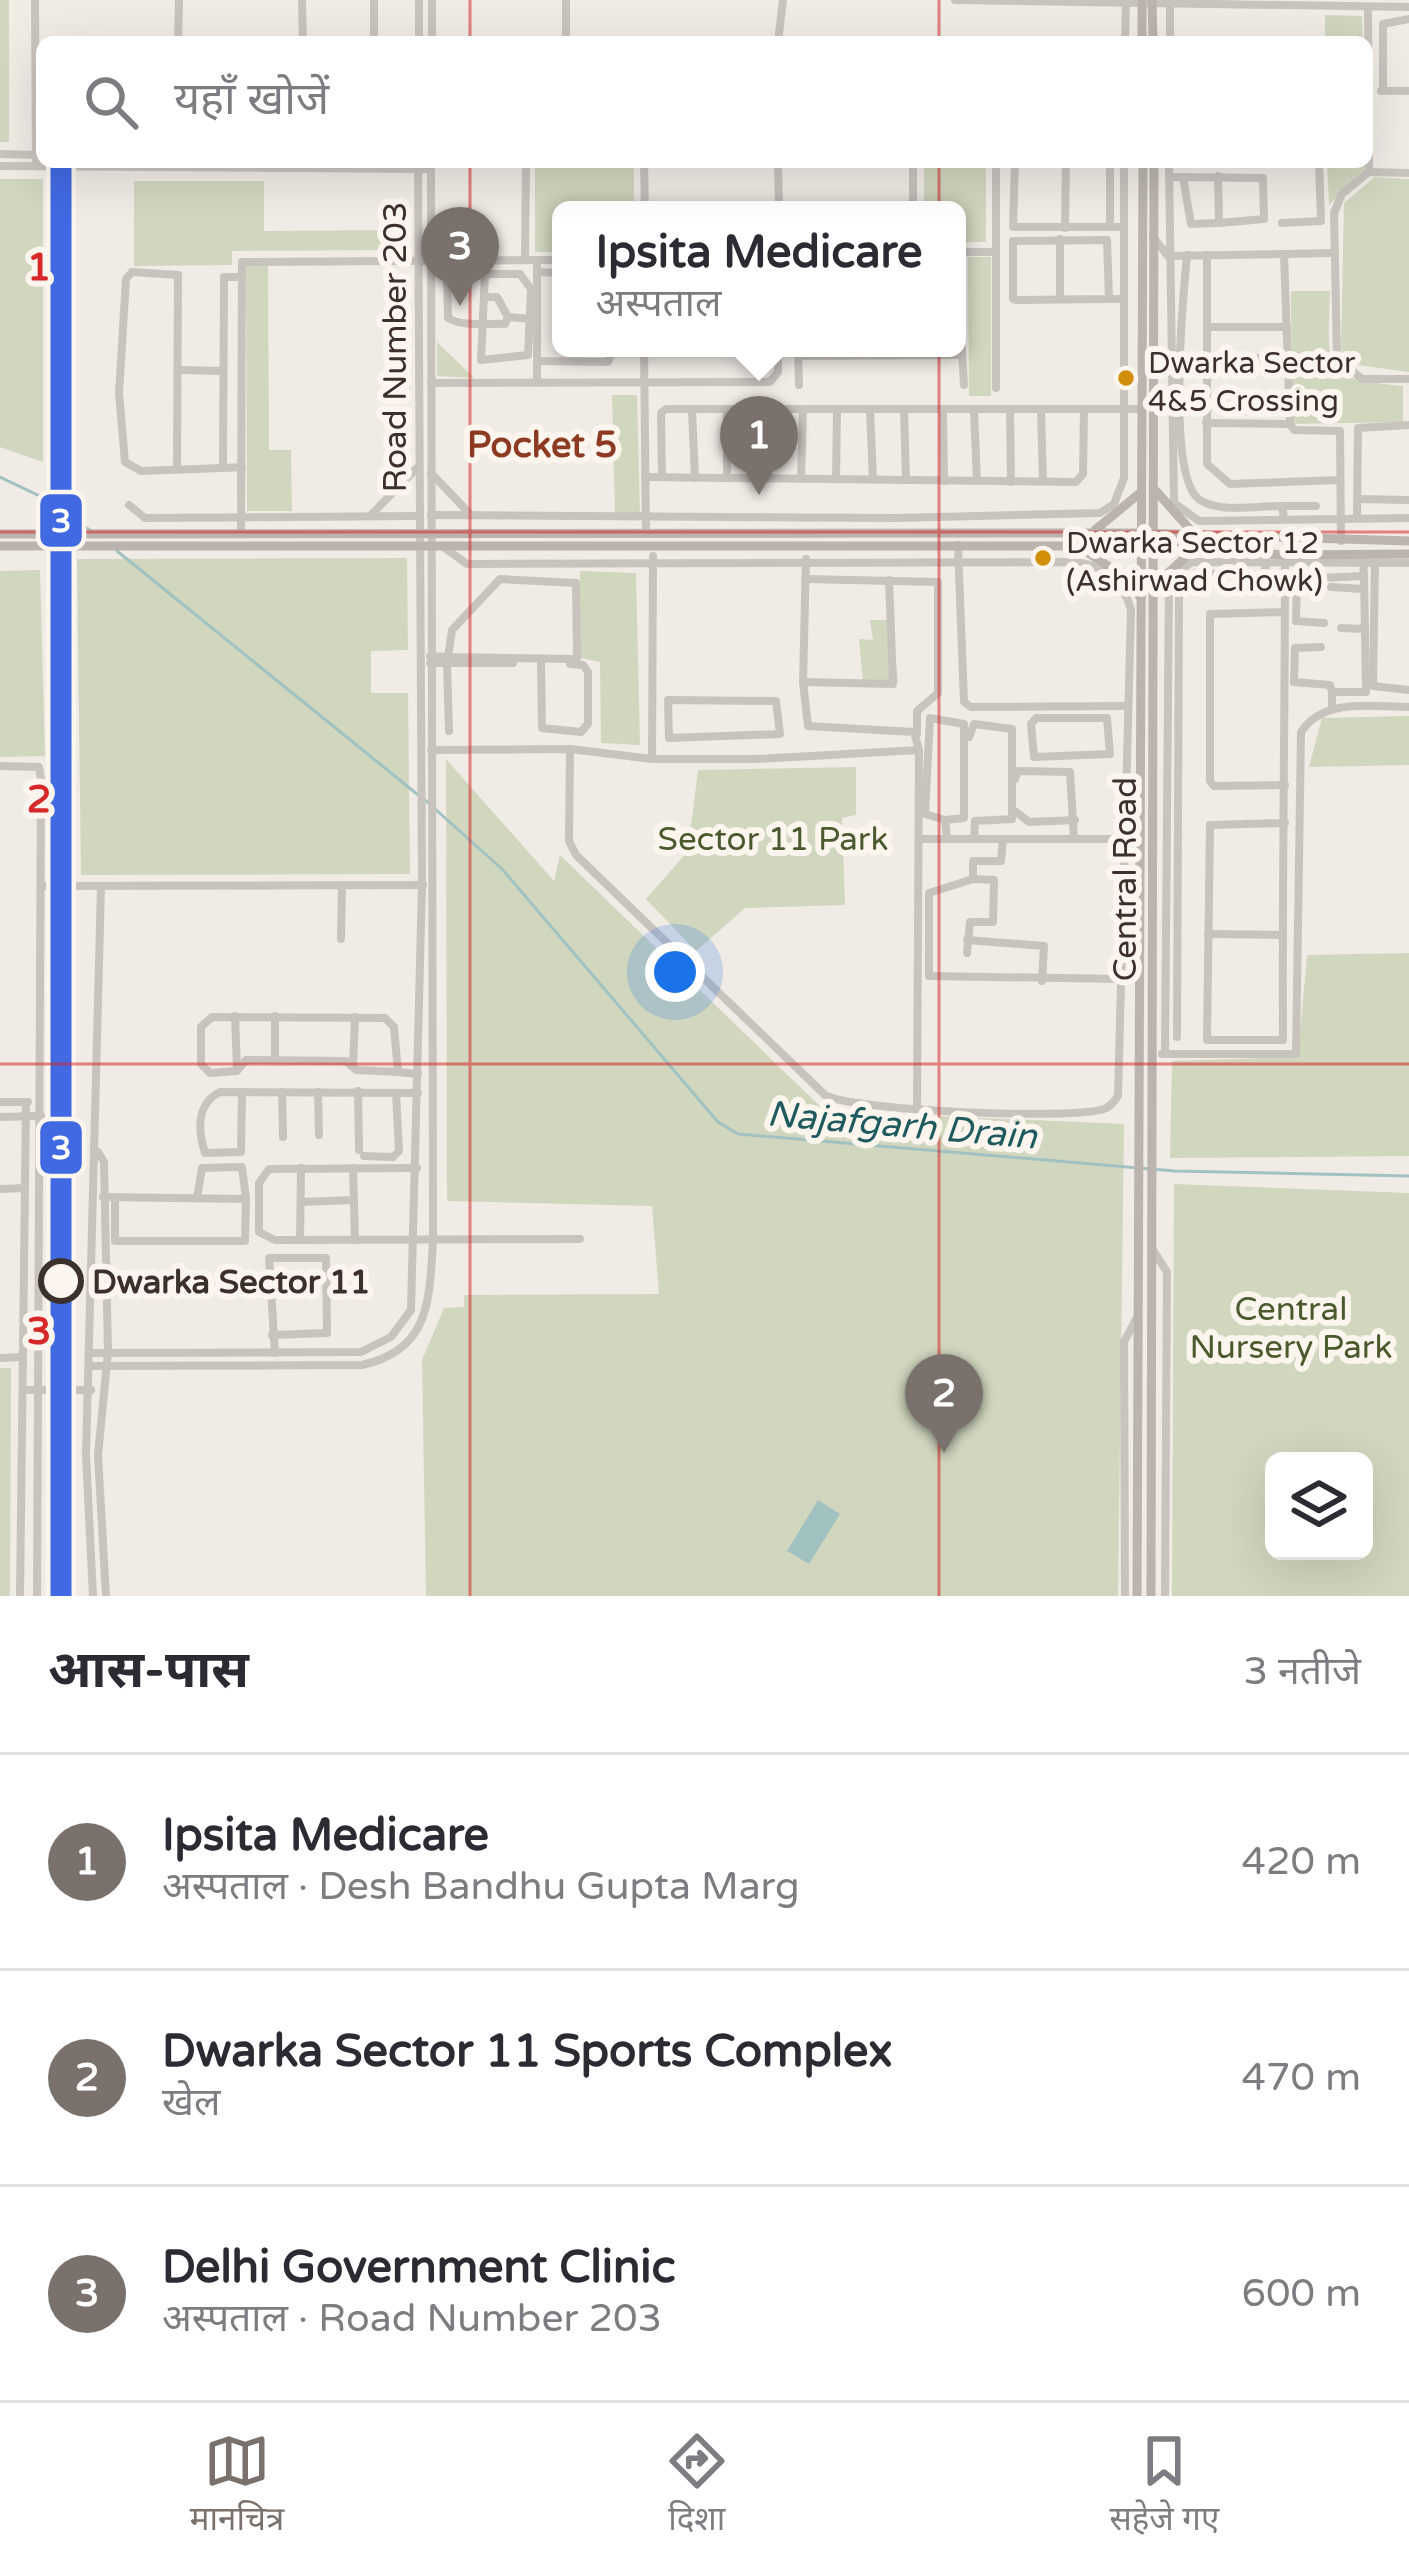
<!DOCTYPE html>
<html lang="hi">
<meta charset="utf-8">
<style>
:root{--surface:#fff;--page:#f7f7f7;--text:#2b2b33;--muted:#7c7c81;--line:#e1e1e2;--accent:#7a716c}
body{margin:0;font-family:"Varela Round","Noto Sans Devanagari",sans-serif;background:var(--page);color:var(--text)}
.controls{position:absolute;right:36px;bottom:36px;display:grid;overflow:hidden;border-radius:18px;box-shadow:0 12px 48px #0002}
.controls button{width:108px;height:108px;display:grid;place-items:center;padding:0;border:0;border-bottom:3px solid var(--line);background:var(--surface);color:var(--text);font:60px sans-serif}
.you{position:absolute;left:675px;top:972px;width:42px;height:42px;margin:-30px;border:9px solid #fff;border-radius:50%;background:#1a73e8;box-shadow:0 0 0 18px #1a73e833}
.badge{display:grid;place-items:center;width:78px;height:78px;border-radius:50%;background:var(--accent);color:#fff;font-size:39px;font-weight:700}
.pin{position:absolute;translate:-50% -99px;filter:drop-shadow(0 3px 6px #0008)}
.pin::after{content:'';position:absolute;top:63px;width:42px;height:36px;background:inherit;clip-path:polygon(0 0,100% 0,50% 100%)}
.popup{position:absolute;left:552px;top:201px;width:414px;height:156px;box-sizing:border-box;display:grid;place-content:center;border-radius:18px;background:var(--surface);filter:drop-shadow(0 3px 9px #0005);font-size:39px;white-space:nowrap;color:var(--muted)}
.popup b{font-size:45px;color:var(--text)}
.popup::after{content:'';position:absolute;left:50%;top:100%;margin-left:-24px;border:24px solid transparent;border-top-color:var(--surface)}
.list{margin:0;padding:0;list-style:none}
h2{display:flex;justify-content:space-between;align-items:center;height:156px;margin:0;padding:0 48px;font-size:51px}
h2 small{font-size:39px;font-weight:400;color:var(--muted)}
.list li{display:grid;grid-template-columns:78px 1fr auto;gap:36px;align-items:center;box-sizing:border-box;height:216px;padding:0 48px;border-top:3px solid var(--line)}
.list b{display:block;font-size:45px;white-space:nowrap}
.list p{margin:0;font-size:39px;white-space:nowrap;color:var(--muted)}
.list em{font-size:39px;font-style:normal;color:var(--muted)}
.icon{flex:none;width:66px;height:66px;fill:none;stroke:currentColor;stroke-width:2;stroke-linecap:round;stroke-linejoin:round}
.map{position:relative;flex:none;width:1409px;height:1596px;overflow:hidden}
.search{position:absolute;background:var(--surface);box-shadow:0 12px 48px #0002;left:36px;right:36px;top:36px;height:132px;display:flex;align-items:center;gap:30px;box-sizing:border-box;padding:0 42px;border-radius:18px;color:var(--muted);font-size:45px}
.sheet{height:804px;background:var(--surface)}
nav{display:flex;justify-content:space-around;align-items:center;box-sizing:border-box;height:168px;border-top:3px solid var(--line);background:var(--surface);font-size:33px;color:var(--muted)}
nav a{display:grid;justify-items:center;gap:6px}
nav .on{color:var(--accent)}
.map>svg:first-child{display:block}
.green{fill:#d1d6bf;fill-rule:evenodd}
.water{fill:#a1c2c1}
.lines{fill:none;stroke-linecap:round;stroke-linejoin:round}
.stream{stroke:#a1c2c1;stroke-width:3}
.street{stroke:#c9c3be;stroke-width:8}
.secondary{stroke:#bab3ae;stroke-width:9}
.metro-1-casing{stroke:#fbf5ee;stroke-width:30}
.metro-1{stroke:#4169e1;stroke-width:21}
.grid{fill:none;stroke:#d62828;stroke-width:3;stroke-opacity:0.55}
.bus-dot{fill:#d18e09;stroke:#fbf5ee;stroke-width:4.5}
.stop-dot{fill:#fbf5ee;stroke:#3b302b;stroke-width:6}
.labels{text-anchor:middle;stroke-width:12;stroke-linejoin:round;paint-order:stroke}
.bus-label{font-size:30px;fill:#3b302b;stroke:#fbf5ee;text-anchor:start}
.street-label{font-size:33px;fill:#3b302b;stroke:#fbf5ee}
.park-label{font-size:33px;fill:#4a5a2e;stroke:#fbf5ee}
.stop-label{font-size:33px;font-weight:bold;fill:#3b302b;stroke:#fbf5ee;text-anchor:start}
.neighbourhood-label{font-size:36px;font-weight:bold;fill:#8c3b22;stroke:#fbf5ee}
.water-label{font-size:36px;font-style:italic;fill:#1f5a5e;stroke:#fbf5ee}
.grid-label{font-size:39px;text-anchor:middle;font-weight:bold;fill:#d62828;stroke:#fbf5ee;stroke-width:12;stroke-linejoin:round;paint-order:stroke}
.line-badge{stroke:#fbf5ee;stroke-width:4.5}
.badge-label{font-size:33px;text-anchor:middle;font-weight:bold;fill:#fff}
</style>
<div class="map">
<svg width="1409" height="1596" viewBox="0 0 1409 1596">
<rect width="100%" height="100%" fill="#f0ebe5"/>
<g class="green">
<rect x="0" y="0" width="9" height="142"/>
<path d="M 1325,15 L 1362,16 L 1363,42 L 1325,42 Z"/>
<path d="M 535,162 L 634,162 L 634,210 L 561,210 L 561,252 L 535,252 Z"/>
<path d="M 924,162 L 986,162 L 986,242 L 957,242 L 957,210 L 924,210 Z"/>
<path d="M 1327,162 L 1365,162 L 1365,171 L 1329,205 Z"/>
<path d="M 1375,177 L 1409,179 L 1409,372 L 1350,364 L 1341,349 L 1344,203 Z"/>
<path d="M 0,179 L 43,179 L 43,462 L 0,447 Z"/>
<path d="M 134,181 L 264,181 L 264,231 L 404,230 L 404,250 L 232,251 L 232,265 L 134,266 Z"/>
<path d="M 968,257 L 991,257 L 991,396 L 969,396 Z"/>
<path d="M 268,265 L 269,450 L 291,450 L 292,511 L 247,511 L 246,266 Z"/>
<path d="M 1291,291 L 1330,291 C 1328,370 1320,378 1403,386 L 1403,422 L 1292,424 Z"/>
<path d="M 437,342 L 474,378 L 437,376 Z"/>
<path d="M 612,395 L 637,395 L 640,513 L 615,513 Z"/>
<path d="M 407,558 L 408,650 L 371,651 L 371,693 L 408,693 L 410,874 L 81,875 L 77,559 Z"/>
<path d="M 40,570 L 45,756 L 0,757 L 0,571 Z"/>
<path d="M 580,571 L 636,573 L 640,745 L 601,743 L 600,662 L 580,658 Z"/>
<path d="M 870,620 L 891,620 L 898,683 L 863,681 L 859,639 L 873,640 Z"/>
<path d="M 1409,716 L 1409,765 L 1309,767 L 1322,718 Z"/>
<path d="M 446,759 L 554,881 L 560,855 L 825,1111 L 1124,1124 L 1118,1596 L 426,1596 L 422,1360 L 444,1308 L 464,1307 L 464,1295 L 659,1294 L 652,1206 L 447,1201 Z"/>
<path d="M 856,767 L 856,815 L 842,818 L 845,905 L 745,908 L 696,951 L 646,899 L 688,851 L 698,770 Z"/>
<path d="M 1409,953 L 1409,1156 L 1170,1158 L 1172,1061 L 1298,1057 L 1307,955 Z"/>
<path d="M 1174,1184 L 1409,1193 L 1409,1596 L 1172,1596 ZM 1364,1461 L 1364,1551 L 1274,1551 L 1274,1461 Z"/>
<path d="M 0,1368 L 11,1368 L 10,1596 L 0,1596 Z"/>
</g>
<path class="water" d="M 818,1500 L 840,1514 L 809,1564 L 787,1551 Z"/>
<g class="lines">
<g class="stream">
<path d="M 0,477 L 46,499 L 91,531"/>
<path d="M 117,551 L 417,794"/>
<path d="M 425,800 L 502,869 L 718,1122 L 738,1134 L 1174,1171 L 1409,1176"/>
</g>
<g class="street">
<path d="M 35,0 L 36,166"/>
<path d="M 302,0 L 303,42"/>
<path d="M 374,0 L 374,42"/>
<path d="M 955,0 L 1409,7"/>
<path d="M 1368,7 L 1369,172"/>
<path d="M 178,42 L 179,0"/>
<path d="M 419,42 L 419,0"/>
<path d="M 432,42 L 432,0"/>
<path d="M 566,42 L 566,0"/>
<path d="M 778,42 L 783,0"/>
<path d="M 1125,42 L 1126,2"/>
<path d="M 1170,42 L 1170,2"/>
<path d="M 1381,91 L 1409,91"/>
<path d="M 1383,91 L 1383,24 L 1409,19"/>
<path d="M 0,154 L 42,155"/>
<path d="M 644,162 L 645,210"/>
<path d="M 778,162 L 779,210"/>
<path d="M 913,162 L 913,210"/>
<path d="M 1015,162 L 1013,227 L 1124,227"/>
<path d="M 1052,162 L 1110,163 L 1110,227"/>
<path d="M 1169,162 L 1174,503 L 1199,521 L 1409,518"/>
<path d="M 0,166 L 431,169"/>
<path d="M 1409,173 L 1369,172 L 1342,194 L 1334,213 L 1337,358 L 1362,379 L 1409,379"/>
<path d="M 1169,177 L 1263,178 L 1264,219 L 1219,223"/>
<path d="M 1183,177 L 1191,224 L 1219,223 L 1218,176"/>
<path d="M 1282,223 L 1321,221 L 1319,162"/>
<path d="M 1065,228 L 1066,162"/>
<path d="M 1153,237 L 1168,256 L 1335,253"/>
<path d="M 1060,239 L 1060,299"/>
<path d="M 957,252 L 996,252"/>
<path d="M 1284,254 L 1290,424 L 1294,430 L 1340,431 L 1341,541"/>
<path d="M 1187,255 C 1183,297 1166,478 1200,500 C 1220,513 1259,506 1282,506 L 1284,518"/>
<path d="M 1207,255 L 1207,464 L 1230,484 L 1340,480"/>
<path d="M 525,260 L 526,162"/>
<path d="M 537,260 L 537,272 L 561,273"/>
<path d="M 957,267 L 964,385"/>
<path d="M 537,272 L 537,383"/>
<path d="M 485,273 L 481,360 L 528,355 L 531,289 L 520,274 L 447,274 L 448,318 C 462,327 488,323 505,324 L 508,317"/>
<path d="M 241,277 L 224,277 L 223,468 L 242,467"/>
<path d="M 484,297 L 497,297 L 508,317 L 530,319"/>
<path d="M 1109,299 L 1107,240 L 1013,241 L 1013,299 L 1016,300 L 1109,299 L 1123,299"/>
<path d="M 1207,327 L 1287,327"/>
<path d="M 644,348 L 646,533"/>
<path d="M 798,348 L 799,385"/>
<path d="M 799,356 L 962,355"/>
<path d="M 1229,359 L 1288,358"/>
<path d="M 537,361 L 608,362 L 614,348"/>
<path d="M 181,370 L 223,371"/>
<path d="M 431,383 L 770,382 L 778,372 L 778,348"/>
<path d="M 996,388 L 996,162"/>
<path d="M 692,410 L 695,478"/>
<path d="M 766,410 L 766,479"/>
<path d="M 870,410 L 873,480"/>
<path d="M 904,410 L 906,480"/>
<path d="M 943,410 L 944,481"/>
<path d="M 974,411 L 977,481"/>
<path d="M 1010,411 L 1011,482"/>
<path d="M 1041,411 L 1043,481"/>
<path d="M 1206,423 L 1290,424"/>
<path d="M 177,469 L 178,275 L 132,272 L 126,279 L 119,393 L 125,462 L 141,471 L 223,468"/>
<path d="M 431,473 L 471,515"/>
<path d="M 645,477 L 1076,482 L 1083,474 L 1084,411"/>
<path d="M 662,477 L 661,413 L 666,409 L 1142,409"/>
<path d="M 727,478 L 727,410"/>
<path d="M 801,479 L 803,410"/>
<path d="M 836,479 L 837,410"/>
<path d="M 1358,499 L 1409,500"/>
<path d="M 129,505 L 145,518 L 419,516"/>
<path d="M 1282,506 L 1316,506"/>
<path d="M 371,515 L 418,467"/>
<path d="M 431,515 L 896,518 L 1100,513 L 1114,504 L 1124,478 L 1124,162"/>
<path d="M 1357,518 L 1358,428 L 1409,425"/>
<path d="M 241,530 L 242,262 L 561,260"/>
<path d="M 958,545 L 964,702 L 971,707 L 1124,706"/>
<path d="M 442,546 L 467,564 L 1077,562 C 1105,567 1124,582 1131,610 L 1118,1096 C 1113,1102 1112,1106 1104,1109 C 1071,1120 853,1111 825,1095 L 576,855 L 569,841 L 570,749"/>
<path d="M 806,559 L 803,682 L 808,726 L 914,732 L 919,750"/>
<path d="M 1375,564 L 1373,686 L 1409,690"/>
<path d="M 805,579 L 938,582 L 938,693 L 917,711 L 917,734"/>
<path d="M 1331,587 L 1364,589"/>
<path d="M 1284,612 L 1210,614 L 1210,781 L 1214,786 L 1285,785"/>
<path d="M 1324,623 L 1296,621 L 1297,579 L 1364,576 L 1363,560"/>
<path d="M 1341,628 L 1365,629"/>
<path d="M 1321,647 L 1295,648 L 1294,682 L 1330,685 L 1332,692"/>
<path d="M 430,656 L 448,657 L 573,659 L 577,658 L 576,583 L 500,579 L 452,630 L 448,657"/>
<path d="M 430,663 L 513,663"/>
<path d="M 447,663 L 449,731"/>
<path d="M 541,663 L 542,728 L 581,732 L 588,724 L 588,672 L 583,665 L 570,664"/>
<path d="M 803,682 L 893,684 L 889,580"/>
<path d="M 668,700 L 776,701 L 780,734 L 669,738 Z"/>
<path d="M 1332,709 L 1332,692 L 1366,692 L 1364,576"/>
<path d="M 1036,718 L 1107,718 L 1110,754 L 1034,757 L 1031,724 Z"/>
<path d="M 969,737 L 974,724 L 1012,729 L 1012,819 L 975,821 L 974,839"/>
<path d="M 431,750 L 570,749 L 652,759 L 756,759 L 919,750 L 917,1107"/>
<path d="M 652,759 L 653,556"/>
<path d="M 0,766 L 39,767 L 41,780 L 37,1596"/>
<path d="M 1015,779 L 1018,771 L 1070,772 L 1074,839"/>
<path d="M 1016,812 L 1029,822 L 1075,820"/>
<path d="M 945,820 L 925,814 L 930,718 L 964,724 L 964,818 L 945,820 L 947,839"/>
<path d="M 1285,823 L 1210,825 L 1207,1040 L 1283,1040 C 1282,878 1285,717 1285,555"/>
<path d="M 919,839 L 1138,839"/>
<path d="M 973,879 L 929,893 L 929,976 L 1121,979"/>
<path d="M 41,886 L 423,885"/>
<path d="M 1208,934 L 1282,935"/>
<path d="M 341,939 L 342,885"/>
<path d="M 967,940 L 1044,946 L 1042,981"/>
<path d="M 967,953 L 970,922 L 993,922 L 994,880 L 973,879 L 973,861 L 1001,861 L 1003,839"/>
<path d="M 235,1016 L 237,1069"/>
<path d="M 275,1016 L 275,1060"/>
<path d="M 1177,1037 L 1179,595 L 1195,573 L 1262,576 L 1268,561"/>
<path d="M 1162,1054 L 1296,1054 L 1301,732 C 1324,697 1372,707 1409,707"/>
<path d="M 1165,1054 L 1169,578 L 1192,562 L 1409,563"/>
<path d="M 353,1065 L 355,1017"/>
<path d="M 398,1072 L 356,1070 L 346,1061 L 246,1060 L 237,1071 L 210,1073 L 201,1064 L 201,1027 L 212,1017 L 385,1018 L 394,1027 L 398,1072 L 418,1074"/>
<path d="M 358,1091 L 359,1150"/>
<path d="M 242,1092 L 241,1152 L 205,1153 C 198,1131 196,1104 220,1092 L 418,1093"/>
<path d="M 282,1092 L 283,1137"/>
<path d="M 318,1092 L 319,1135"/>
<path d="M 0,1102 L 28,1102"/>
<path d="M 0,1117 L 41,1116"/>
<path d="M 98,1152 L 104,1162 L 108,1352 L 98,1455 L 106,1596"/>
<path d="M 364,1156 L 393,1157 L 399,1151 L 396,1093"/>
<path d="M 353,1168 L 355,1240"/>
<path d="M 417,1168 L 269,1169 L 259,1183 L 259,1232 L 275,1240 L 580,1239"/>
<path d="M 0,1189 L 25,1188"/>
<path d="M 103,1197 L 246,1199 L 245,1241 L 115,1241 L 115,1197"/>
<path d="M 197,1198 L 202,1168 L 242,1167 L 246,1199"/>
<path d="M 301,1202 L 354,1200"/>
<path d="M 300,1240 L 301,1168"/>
<path d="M 1153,1250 L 1167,1272 L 1165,1596"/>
<path d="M 272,1335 L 327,1333 L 326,1258 L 269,1258 L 275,1353"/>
<path d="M 92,1353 L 361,1352 L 391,1337 L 411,1310 L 422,885 L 418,162"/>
<path d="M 0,1358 L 22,1357"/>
<path d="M 91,1366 L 362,1365 C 431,1350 429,1299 433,1242 L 431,162"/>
<path d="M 23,1390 L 91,1390"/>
<path d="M 20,1596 L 26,1102"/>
<path d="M 93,1596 L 86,1455 L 101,887"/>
<path d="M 1125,1596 L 1124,1342 L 1137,1317"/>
</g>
<g class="secondary">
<path d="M 1142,0 L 1142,42"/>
<path d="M 1152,0 L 1153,42"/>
<path d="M 1156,491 L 1195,535"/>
<path d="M 1095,530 L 1140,493"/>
<path d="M 0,534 L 1141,533 L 1409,541"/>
<path d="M 0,546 L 1155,546 L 1285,555 L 1409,554"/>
<path d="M 1081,548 L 1120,574 L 1141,598"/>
<path d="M 1154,586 L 1194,549"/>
<path d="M 1137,1596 L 1143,162"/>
<path d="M 1151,1596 L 1154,162"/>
</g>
<g class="metro-1-casing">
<path id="metro-1" d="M 61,162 L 61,1596"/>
</g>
<use href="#metro-1" class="metro-1"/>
</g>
<path class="grid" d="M 470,0 L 470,42M 939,0 L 939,42M 470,162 L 470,1596M 939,162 L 939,1596M 0,532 L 1409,532M 0,1064 L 1409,1064"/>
<g class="bus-dot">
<circle cx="1126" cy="378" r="10"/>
<circle cx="1043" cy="558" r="10"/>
</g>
<circle class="stop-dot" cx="61" cy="1281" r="20"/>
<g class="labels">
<g class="bus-label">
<text x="1148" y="373">Dwarka Sector<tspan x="1148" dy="38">4&amp;5 Crossing</tspan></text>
<text x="1066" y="553">Dwarka Sector 12<tspan x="1066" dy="38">(Ashirwad Chowk)</tspan></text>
</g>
<g class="street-label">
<text transform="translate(394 347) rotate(-90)" y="12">Road Number 203</text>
<text transform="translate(1124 879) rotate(-90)" y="12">Central Road</text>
</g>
<g class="park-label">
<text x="773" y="850">Sector 11 Park</text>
<text x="1291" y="1320">Central<tspan x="1291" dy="38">Nursery Park</tspan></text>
</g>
<g class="stop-label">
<text x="92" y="1293">Dwarka Sector 11</text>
</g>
<g class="neighbourhood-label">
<text x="542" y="457">Pocket 5</text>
</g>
<g class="water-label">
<text transform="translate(902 1124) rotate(5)" y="13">Najafgarh Drain</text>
</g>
</g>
<g class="grid-label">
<text x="39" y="280">1</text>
<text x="39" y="812">2</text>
<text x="39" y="1344">3</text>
</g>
<g class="line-badge">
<rect x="38" y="492" width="46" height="57" rx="12" fill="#4169e1"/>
<rect x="38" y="1119" width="46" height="57" rx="12" fill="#4169e1"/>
</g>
<g class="badge-label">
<text x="61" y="532">3</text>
<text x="61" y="1159">3</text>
</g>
</svg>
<div class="controls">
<button><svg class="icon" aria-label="layers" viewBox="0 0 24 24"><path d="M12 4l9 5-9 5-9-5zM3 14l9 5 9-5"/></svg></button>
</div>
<div class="you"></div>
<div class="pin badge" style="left:759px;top:495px">1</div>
<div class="popup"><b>Ipsita Medicare</b>अस्पताल</div>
<div class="pin badge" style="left:944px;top:1453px">2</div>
<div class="pin badge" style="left:460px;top:306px">3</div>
<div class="search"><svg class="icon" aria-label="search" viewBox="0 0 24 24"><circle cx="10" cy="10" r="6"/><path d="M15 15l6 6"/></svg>यहाँ खोजें</div>
</div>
<section class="sheet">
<h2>आस-पास<small>3 नतीजे</small></h2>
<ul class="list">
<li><span class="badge">1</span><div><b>Ipsita Medicare</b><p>अस्पताल · Desh Bandhu Gupta Marg</p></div><em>420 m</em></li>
<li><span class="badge">2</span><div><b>Dwarka Sector 11 Sports Complex</b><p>खेल</p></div><em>470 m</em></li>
<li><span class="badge">3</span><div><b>Delhi Government Clinic</b><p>अस्पताल · Road Number 203</p></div><em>600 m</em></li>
</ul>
</section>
<nav>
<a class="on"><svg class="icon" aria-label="map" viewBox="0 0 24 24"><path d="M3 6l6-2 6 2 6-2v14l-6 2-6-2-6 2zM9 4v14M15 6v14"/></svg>मानचित्र</a>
<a><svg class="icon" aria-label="directions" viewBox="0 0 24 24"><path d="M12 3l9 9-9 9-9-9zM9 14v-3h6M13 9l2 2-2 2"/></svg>दिशा</a>
<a><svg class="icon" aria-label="saved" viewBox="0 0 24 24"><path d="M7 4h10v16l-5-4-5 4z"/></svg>सहेजे गए</a>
</nav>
